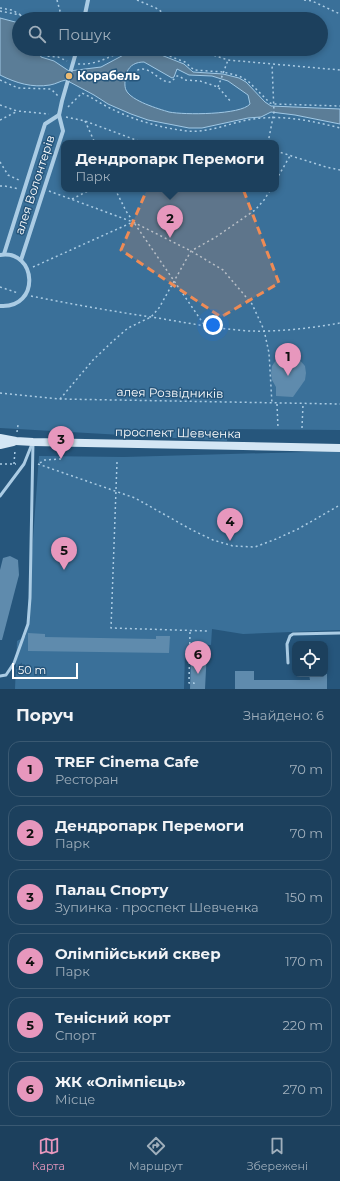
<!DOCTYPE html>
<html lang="uk">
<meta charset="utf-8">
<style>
:root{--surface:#1c405d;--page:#294b66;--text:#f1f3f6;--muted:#a0afbc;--line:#3a5972;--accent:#e797bd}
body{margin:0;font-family:Montserrat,sans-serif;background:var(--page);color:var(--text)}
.controls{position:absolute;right:12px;bottom:12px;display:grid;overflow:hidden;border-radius:8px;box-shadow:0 2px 6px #0003}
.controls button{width:36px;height:36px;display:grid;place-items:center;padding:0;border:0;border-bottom:1px solid var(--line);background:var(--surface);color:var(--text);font:20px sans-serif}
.scale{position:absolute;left:12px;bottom:10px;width:66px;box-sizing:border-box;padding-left:4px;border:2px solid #fff;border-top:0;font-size:11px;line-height:14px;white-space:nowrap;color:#fff;-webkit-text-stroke:3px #26567c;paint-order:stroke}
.you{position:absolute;left:213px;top:325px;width:14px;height:14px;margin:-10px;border:3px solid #fff;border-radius:50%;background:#1a73e8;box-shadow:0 0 0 6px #1a73e833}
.badge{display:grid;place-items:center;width:26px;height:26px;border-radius:50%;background:var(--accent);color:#111;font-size:13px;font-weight:700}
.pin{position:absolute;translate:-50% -33px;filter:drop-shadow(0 1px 2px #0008)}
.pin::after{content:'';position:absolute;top:21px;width:14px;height:12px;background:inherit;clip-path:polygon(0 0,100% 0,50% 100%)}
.popup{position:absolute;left:61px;top:140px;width:218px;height:52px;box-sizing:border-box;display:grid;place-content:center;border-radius:8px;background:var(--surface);filter:drop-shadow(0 1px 3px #0005);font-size:13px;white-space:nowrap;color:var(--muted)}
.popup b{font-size:15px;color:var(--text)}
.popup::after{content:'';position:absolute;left:50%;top:100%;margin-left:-8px;border:8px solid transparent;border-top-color:var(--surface)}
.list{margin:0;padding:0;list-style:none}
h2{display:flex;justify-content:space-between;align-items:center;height:52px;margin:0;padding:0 16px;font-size:17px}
h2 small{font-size:13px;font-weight:400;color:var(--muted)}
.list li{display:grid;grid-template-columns:26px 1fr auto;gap:12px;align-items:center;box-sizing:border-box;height:56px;margin:0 8px 8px;padding:0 8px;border:1px solid var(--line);border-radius:12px}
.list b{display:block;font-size:15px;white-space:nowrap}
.list p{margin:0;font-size:13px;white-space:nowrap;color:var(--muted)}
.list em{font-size:13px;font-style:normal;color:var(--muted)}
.icon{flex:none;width:22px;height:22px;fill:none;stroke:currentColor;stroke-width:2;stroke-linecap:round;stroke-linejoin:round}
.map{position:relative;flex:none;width:340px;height:689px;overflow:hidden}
.search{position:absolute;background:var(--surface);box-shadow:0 2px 6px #0003;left:12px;right:12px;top:12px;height:44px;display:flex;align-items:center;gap:10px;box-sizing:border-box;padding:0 14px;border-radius:22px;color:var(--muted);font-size:15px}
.sheet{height:436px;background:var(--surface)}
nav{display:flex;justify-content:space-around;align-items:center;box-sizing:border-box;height:56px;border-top:1px solid var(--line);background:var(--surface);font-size:11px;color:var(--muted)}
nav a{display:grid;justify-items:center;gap:2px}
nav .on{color:var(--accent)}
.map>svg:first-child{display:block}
.green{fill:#3a7099;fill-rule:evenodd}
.water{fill:#5b7d97;stroke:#a0c8e5;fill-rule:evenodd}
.building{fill:#5f8bad}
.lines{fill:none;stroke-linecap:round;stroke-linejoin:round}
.path{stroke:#abcce4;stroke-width:1.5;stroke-dasharray:2 3;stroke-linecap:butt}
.lane{stroke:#abcce4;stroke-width:3}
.street{stroke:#abcce4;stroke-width:4}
.secondary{stroke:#d4e6f4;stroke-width:8}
.marked{fill:#ef8b55;fill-opacity:0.2;stroke:#ef8b55;stroke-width:3;stroke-dasharray:8 5;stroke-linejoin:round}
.poi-dot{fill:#edba71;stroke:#26567c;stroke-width:1.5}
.labels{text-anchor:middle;stroke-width:3;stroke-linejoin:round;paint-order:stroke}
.poi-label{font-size:12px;font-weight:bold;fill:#fff;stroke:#26567c;text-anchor:start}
.street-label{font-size:12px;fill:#fff;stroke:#26567c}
</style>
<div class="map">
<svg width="340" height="689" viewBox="0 0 340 689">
<rect width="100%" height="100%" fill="#26567c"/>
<g class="green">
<path d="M 0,0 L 340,0 L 340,434 L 340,430 L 228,429 L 227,441 L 0,428 ZM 19,19 L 321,19 L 321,49 L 19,49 ZM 64,143 L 276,143 L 276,189 L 64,189 Z"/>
<path d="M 340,451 L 340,630 L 243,634 L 212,629 L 211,645 L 193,644 L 193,652 L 185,652 L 184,689 L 15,689 L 17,641 L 26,636 L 39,456 L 124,457 Z"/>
</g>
<path class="water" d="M 0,18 L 19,23 L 19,49 L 38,49 L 41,57 L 54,61 L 69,71 L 101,67 L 131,51 L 143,49 L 151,51 L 184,64 L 193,72 L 223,74 L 239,78 L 246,82 L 265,102 L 271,106 L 340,109 L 340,124 L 295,115 L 271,112 L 261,117 L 248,118 L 202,128 L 189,128 L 148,120 L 131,114 L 108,104 L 94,95 L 66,80 C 60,81 56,84 50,85 C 32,88 16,83 0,75 ZM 144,62 L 172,78 L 174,77 L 177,69 L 189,75 L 212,76 L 228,81 L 248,95 L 250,104 C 241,115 184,115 169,112 C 159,109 131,101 126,90 C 124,86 125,77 127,72 C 130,65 136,62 144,62 Z"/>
<g class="building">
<path d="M 281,350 L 297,351 L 297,357 L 305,366 L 306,373 L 305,380 L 293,397 L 276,396 L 276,387 L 272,380 L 271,373 L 272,366 L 276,360 L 281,357 Z"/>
<path d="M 10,556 L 18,560 L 19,575 L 2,640 L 0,640 L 0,570 L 3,558 Z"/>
<path d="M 28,633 L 45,634 L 45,637 L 156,639 L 156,636 L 170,636 L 169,653 L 28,651 Z"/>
<path d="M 199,650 L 207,650 L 205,689 L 190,689 L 191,656 L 198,656 Z"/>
<path d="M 235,671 L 254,671 L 254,680 L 310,680 L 309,674 L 327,674 L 327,689 L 235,689 Z"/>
</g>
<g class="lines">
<g class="path">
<path d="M 57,0 L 60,11 L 65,19"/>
<path d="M 137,0 L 156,8 L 172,19"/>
<path d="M 304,0 L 312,1 L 340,14"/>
<path d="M 0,8 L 12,10 L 28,19"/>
<path d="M 0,11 L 20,15 L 25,18"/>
<path d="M 42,49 L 43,53 L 46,56 L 58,57 L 67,61"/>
<path d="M 151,49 L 185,62 L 194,70 L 223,72 L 239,76 L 248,81 L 270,103 L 274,104 L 340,106"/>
<path d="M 195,49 L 228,60 L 340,70"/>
<path d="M 78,64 C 100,65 110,55 129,49"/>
<path d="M 134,74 L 136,71 C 150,63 158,83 171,82 L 177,76 L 179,76 L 185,80 L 200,81 L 218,87 L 231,102"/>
<path d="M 0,80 L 18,88 L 51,89 L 58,96"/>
<path d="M 218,87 L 228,60"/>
<path d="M 0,105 L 17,111 L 49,114"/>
<path d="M 68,107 L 82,93 C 91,97 98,102 106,106 C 130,119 160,128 187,131 C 207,133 228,124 247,120 C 279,114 309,120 340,128"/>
<path d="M 66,117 L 85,121 L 144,143"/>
<path d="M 0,120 L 16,112"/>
<path d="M 85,121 L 95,143"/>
<path d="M 268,143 L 274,112 L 272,64"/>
<path d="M 276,151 L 326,167 L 340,170"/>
<path d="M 0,162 L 8,175 L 21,181"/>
<path d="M 276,180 L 290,156"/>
<path d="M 0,186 L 5,186 L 19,189"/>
<path d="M 115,189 L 126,211 L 205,326"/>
<path d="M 49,191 L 133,222 L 191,251 L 223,270 L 252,304 L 264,330 L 269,353 L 272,404"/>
<path d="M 72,199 L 92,189"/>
<path d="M 33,267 L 133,222"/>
<path d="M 0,287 L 18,293"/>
<path d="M 31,296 C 71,304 111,311 151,317 C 184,322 216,329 250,331 C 279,332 311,328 340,323"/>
<path d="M 0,393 L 60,399 L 340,404"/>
<path d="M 60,399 L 93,360 L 113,341 L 128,328 L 151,317 L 159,308 L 191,251 L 216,237 L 255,210 L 264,200 L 271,189"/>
<path d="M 277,404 L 278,428"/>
<path d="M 302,428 L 303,404"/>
<path d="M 17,432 L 18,425"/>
<path d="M 117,462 L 111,628 L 207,631"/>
<path d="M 40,463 L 44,460 L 61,459"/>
<path d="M 0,464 L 16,464"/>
<path d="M 14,464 L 15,450"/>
<path d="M 38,464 L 135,498 L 192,530 L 213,540 L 233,546 L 255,547 L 276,539 L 298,529 L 340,505"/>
<path d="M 190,632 L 189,683 L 194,683 L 194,687"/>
</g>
<g class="lane">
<path d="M 0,496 L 24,464 L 32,444"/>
<path d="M 288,663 L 287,644 L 290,636 L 293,634 L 340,633"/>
<path d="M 0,676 L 6,675 L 14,663 L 28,624 L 30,598 L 33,442"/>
</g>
<g class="street">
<path d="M 84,19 L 88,0"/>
<path d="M 4,254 L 45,124 L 59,115"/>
<path d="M 0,255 C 37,249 41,309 0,306"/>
<path d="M 21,260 L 63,131 L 59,115 L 62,101 L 77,49"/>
</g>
<g class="secondary">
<path d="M 0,438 L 16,441 L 33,442 L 340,448"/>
<path d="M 0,445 L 13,442"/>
</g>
</g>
<path class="marked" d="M 164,150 L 230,155 L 279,283 L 221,317 L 121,250 Z"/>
<circle class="poi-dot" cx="69" cy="76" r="4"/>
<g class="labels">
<g class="poi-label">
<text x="77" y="80">Корабель</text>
</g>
<g class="street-label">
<text transform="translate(35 185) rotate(-72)" y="4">алея Волонтерів</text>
<text transform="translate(170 393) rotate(1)" y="4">алея Розвідників</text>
<text transform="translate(178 433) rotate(1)" y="4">проспект Шевченка</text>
</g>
</g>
</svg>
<div class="controls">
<button><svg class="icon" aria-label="locate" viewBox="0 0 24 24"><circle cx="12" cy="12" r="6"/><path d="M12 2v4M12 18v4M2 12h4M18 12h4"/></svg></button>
</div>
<div class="scale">50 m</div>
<div class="you"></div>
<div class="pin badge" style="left:288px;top:376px">1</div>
<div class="pin badge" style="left:170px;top:238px">2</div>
<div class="popup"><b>Дендропарк Перемоги</b>Парк</div>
<div class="pin badge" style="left:61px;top:459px">3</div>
<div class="pin badge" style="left:230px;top:541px">4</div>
<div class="pin badge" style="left:64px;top:570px">5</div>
<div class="pin badge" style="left:198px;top:674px">6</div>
<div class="search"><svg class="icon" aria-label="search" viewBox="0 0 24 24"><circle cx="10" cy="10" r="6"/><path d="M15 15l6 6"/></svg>Пошук</div>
</div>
<section class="sheet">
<h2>Поруч<small>Знайдено: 6</small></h2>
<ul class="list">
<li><span class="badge">1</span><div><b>TREF Cinema Cafe</b><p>Ресторан</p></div><em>70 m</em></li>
<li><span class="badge">2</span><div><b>Дендропарк Перемоги</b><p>Парк</p></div><em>70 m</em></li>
<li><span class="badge">3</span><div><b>Палац Спорту</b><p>Зупинка · проспект Шевченка</p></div><em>150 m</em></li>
<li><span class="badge">4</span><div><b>Олімпійський сквер</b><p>Парк</p></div><em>170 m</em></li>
<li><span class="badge">5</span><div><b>Тенісний корт</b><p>Спорт</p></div><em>220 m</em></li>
<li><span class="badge">6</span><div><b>ЖК «Олімпієць»</b><p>Місце</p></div><em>270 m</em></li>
</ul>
</section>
<nav>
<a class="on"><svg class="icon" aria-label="map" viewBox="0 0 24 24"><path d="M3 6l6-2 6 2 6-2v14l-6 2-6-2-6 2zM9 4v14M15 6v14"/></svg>Карта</a>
<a><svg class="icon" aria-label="directions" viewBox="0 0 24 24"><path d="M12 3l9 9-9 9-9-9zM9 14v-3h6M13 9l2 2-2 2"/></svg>Маршрут</a>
<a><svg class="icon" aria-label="saved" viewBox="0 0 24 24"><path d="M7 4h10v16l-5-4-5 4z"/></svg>Збережені</a>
</nav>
